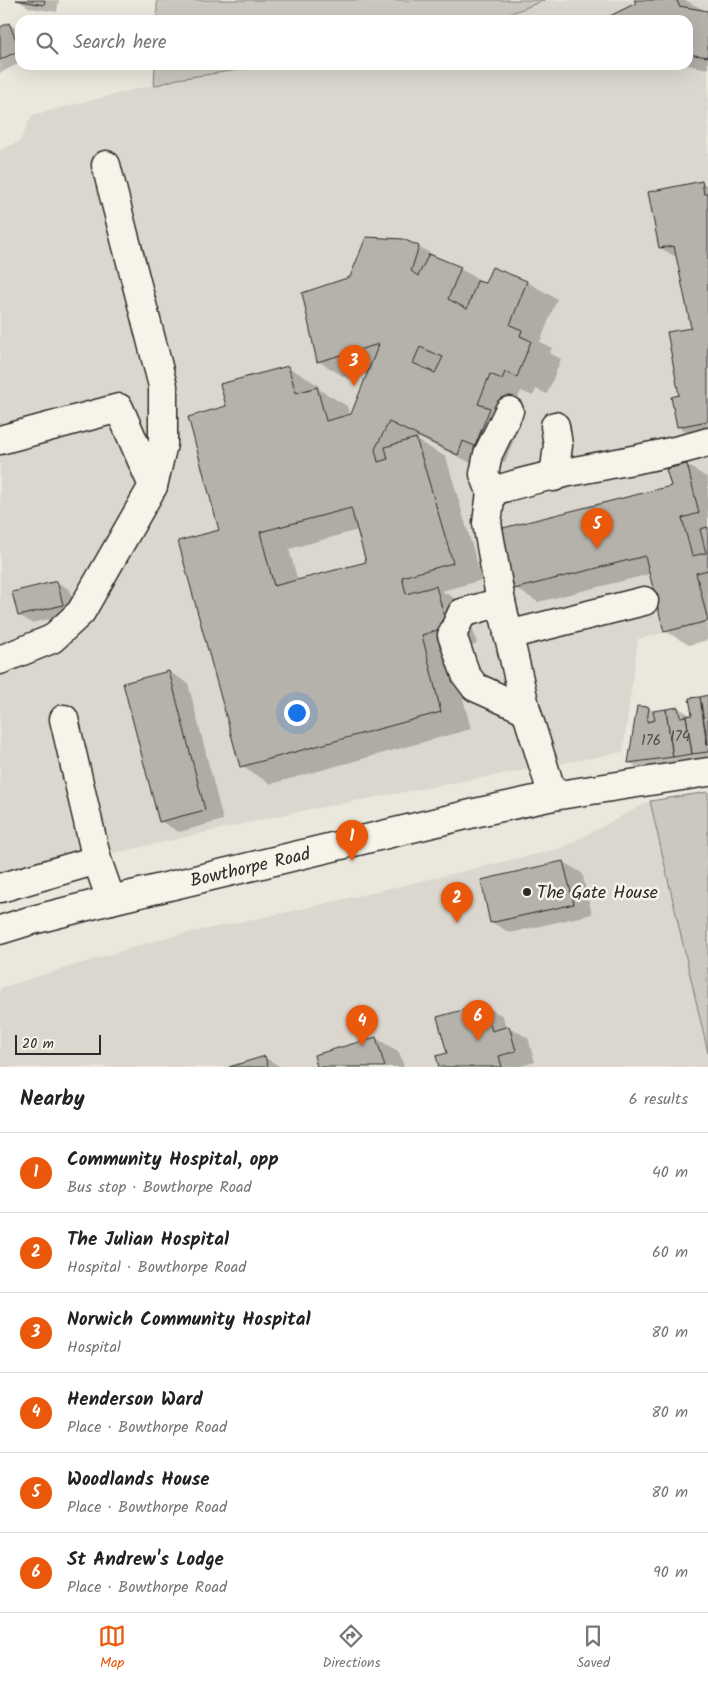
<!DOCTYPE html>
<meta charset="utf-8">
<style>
:root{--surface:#fff;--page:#f2f2f2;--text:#222;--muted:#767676;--line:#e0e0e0;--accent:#ea580c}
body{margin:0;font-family:Kalam,sans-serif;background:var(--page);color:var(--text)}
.scale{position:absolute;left:15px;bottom:12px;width:86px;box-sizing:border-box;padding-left:5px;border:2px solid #2b2b2b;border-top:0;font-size:14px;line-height:18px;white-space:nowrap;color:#2b2b2b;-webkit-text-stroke:4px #f7f3e8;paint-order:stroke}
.you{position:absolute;left:296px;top:712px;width:18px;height:18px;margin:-12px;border:4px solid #fff;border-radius:50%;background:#1a73e8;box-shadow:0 0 0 8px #1a73e833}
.badge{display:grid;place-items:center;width:32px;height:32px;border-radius:50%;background:var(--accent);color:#fff;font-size:16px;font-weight:700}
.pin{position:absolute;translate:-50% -41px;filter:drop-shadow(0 1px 2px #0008)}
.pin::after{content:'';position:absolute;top:26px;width:18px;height:15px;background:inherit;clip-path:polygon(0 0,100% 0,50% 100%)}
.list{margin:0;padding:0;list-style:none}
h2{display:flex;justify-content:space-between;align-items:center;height:65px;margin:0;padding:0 20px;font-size:21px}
h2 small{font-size:16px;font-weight:400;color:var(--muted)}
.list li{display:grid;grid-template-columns:32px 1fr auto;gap:15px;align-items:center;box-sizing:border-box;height:80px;padding:0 20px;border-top:1px solid var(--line)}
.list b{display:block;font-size:19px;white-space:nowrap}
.list p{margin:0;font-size:16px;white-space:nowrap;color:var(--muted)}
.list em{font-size:16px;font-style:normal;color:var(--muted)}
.icon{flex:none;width:28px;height:28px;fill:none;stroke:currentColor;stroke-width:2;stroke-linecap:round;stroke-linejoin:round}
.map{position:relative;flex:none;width:708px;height:1067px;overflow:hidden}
.search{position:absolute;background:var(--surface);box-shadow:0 5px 20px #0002;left:15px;right:15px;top:15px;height:55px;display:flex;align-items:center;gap:12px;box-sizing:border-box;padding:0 18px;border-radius:15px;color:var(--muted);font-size:19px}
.sheet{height:545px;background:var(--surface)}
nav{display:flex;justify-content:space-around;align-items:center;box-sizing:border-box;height:70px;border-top:1px solid var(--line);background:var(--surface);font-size:14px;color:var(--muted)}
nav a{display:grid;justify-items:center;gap:2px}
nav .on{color:var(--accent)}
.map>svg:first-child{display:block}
.built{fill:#dbd7ce}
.green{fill:#cbc8bf;stroke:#7b7a75}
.shadow{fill:#0003;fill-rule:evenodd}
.building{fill:#b5b2ab;stroke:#2b2b2b;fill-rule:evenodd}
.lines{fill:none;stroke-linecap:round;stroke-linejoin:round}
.minor-casing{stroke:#2b2b2b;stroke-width:31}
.minor{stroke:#f7f3e8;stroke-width:28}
.poi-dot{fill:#2b2b2b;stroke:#f7f3e8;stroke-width:2}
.labels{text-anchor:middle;stroke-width:5;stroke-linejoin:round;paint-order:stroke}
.number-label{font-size:15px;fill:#4e4d4b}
.street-label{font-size:18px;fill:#2b2b2b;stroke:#f7f3e8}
.poi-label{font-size:18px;fill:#2b2b2b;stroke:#f7f3e8;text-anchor:start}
</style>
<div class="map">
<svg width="708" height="1067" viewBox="0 0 708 1067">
<rect width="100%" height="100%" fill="#ebe7dd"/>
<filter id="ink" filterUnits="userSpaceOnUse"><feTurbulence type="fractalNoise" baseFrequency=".02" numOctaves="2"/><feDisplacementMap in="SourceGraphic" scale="10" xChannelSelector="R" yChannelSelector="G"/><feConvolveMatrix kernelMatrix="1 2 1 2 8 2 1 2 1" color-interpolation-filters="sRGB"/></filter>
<g filter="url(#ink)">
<g class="built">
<path d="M 545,0 L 708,0 L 708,622 L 638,639 L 623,752 L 301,811 L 115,853 L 0,886 L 0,150 L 20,141 L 32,115 L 177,79 L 272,65 L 688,65 L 688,20 L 494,20 Z"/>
<path d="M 650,801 L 708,1053 L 708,1067 L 0,1067 L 0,988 L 164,938 L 306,908 L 562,848 Z"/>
</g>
<g class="green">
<path d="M 157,0 L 545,0 L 494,20 L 157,20 Z"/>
<path d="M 155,65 L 272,65 L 177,79 L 154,86 Z"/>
<path d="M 708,792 L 708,1053 L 650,801 Z"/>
</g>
<g class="shadow">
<path d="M 17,0 L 59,0 L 57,12 L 30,8 Z"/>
<path d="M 636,0 L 685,0 L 708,12 L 708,69 L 687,65 L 688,20 L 603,20 L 637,4 Z"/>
<path d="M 9,24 L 20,31 L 20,63 L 0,73 L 0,28 Z"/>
<path d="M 701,182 L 708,186 L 708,439 L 702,440 L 678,427 L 681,396 L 692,329 L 678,258 L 660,248 Z"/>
<path d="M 419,247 L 486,283 L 493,268 L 527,282 L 557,299 L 540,342 L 552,348 L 550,353 L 561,359 L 547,394 L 536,389 L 533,396 L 521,391 L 508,421 L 519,427 L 505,462 L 494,458 L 488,471 L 419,438 L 418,441 L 446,457 L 482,580 L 442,591 L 466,605 L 477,644 L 451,652 L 471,729 L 271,784 L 241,766 L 228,407 L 288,367 L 318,385 L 320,390 L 347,406 L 350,416 L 352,416 L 369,373 L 348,379 L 318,361 L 351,278 ZM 358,530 L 367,563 L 298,581 L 289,549 Z"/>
<path d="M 687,465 L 708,478 L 708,640 L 689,645 L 665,631 L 650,574 L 538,602 L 515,588 L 672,487 Z"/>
<path d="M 57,582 L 70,590 L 75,613 L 32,623 L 19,615 Z"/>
<path d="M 169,672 L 188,683 L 223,820 L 179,832 L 160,821 Z"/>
<path d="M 708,696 L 708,761 L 642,770 L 630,763 L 638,708 L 649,708 L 655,712 L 678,708 L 693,716 L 691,699 Z"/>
<path d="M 563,862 L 582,873 L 592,914 L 510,933 L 492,922 Z"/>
<path d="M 484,1005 L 503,1016 L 506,1028 L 509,1027 L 528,1038 L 535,1062 L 517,1067 L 441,1067 Z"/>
<path d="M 376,1038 L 399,1052 L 404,1067 L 319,1067 Z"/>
<path d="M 264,1057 L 281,1067 L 233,1067 Z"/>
</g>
<g class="building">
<path d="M 16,0 L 45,0 L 44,5 Z"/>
<path d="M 634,0 L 677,0 L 679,6 L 708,11 L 708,57 L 688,54 L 688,20 L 602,20 L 636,3 Z"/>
<path d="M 9,23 L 20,50 L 0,60 L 0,27 Z"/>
<path d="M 702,181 L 704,194 L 708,193 L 708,421 L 677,427 L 671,397 L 679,395 L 667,332 L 691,328 L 674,246 L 659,248 L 648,192 Z"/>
<path d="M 366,237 L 403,239 L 419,246 L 411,271 L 418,276 L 429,254 L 461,267 L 448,299 L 467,309 L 477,281 L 485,283 L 492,267 L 527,281 L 510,325 L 522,330 L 520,336 L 531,341 L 517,377 L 505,372 L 502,379 L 490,374 L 478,404 L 490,408 L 475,446 L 463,441 L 458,455 L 389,422 L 375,449 L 378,462 L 388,459 L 385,447 L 416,438 L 453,563 L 402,577 L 406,594 L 436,586 L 447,627 L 422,635 L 441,712 L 240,767 L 178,541 L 219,530 L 188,417 L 226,406 L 220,384 L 288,366 L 296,393 L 317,387 L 326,421 L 351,414 L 379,344 L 317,362 L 302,293 L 350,277 ZM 420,347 L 443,357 L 435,373 L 413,363 ZM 351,508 L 366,562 L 274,586 L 260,532 Z"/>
<path d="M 687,464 L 699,513 L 682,518 L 692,556 L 706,553 L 700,529 L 708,527 L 708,570 L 696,573 L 708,621 L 664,632 L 645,556 L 514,589 L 499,529 L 671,486 L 666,469 Z"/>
<path d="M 57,581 L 63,605 L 18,616 L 12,592 Z"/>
<path d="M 169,671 L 205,810 L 159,822 L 123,683 Z"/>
<path d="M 708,695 L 708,746 L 700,697 Z"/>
<path d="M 700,697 L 708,752 L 692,754 L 686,716 L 692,715 L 689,698 Z"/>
<path d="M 637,706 L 649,707 L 647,722 L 655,720 L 653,711 L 666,709 L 673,757 L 628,763 Z"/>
<path d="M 678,707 L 680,717 L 686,716 L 692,754 L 673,757 L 666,709 Z"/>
<path d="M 563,861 L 574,904 L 490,923 L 481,880 Z"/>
<path d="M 484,1004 L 492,1031 L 509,1026 L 516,1051 L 499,1056 L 502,1067 L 439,1067 L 436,1056 L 447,1053 L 437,1017 Z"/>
<path d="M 376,1037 L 385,1067 L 317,1067 L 314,1055 Z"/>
<path d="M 265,1056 L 268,1067 L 229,1067 Z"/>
</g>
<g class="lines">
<g class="minor-casing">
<g id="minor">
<path d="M 106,165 L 163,386 L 163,444 L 153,486"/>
<path d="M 0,440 L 119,408 L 153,486 L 81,612 L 52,639 L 0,660"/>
<path d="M 554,477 L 558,445 L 555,426"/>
<path d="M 491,492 L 484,474 L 488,454 L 509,411"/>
<path d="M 501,602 L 462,613 L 452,635 L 466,675 L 475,687 L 526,710"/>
<path d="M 508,635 L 644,601"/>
<path d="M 64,719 L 97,860"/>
<path d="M 553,796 L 526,710 L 501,602 L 487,523 L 491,492 C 561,468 637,464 708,442"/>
<path d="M 0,888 L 97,860 L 111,900"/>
<path d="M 0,930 L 29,921 L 111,900 L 479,812 L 553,796 L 708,772"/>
</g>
</g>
<use href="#minor" class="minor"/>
</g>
</g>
<circle class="poi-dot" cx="527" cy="892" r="5"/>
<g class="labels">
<g class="number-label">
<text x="680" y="741">174</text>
<text x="651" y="745">176</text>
</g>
<g class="street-label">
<text transform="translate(250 867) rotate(-13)" y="6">Bowthorpe Road</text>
</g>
<g class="poi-label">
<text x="537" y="898">The Gate House</text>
</g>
</g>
</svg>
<div class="scale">20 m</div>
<div class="you"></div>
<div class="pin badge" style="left:352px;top:861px">1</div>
<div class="pin badge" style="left:457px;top:923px">2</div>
<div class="pin badge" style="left:354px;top:386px">3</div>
<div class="pin badge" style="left:362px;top:1046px">4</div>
<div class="pin badge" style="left:597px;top:549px">5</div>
<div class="pin badge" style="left:478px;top:1041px">6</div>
<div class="search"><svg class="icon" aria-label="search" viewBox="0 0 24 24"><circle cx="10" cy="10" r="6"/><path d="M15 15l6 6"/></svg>Search here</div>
</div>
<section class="sheet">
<h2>Nearby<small>6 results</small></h2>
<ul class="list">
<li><span class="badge">1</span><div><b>Community Hospital, opp</b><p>Bus stop · Bowthorpe Road</p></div><em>40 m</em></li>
<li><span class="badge">2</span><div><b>The Julian Hospital</b><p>Hospital · Bowthorpe Road</p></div><em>60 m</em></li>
<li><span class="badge">3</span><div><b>Norwich Community Hospital</b><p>Hospital</p></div><em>80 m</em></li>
<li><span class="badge">4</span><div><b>Henderson Ward</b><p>Place · Bowthorpe Road</p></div><em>80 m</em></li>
<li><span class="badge">5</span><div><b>Woodlands House</b><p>Place · Bowthorpe Road</p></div><em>80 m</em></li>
<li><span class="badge">6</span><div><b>St Andrew's Lodge</b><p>Place · Bowthorpe Road</p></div><em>90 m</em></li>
</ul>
</section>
<nav>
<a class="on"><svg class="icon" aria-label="map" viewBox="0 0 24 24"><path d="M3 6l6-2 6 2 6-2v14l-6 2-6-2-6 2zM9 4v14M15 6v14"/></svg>Map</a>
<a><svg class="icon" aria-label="directions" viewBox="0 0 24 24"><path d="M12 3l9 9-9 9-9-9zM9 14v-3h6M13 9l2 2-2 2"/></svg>Directions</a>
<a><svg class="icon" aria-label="saved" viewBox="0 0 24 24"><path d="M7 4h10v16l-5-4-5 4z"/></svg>Saved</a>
</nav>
